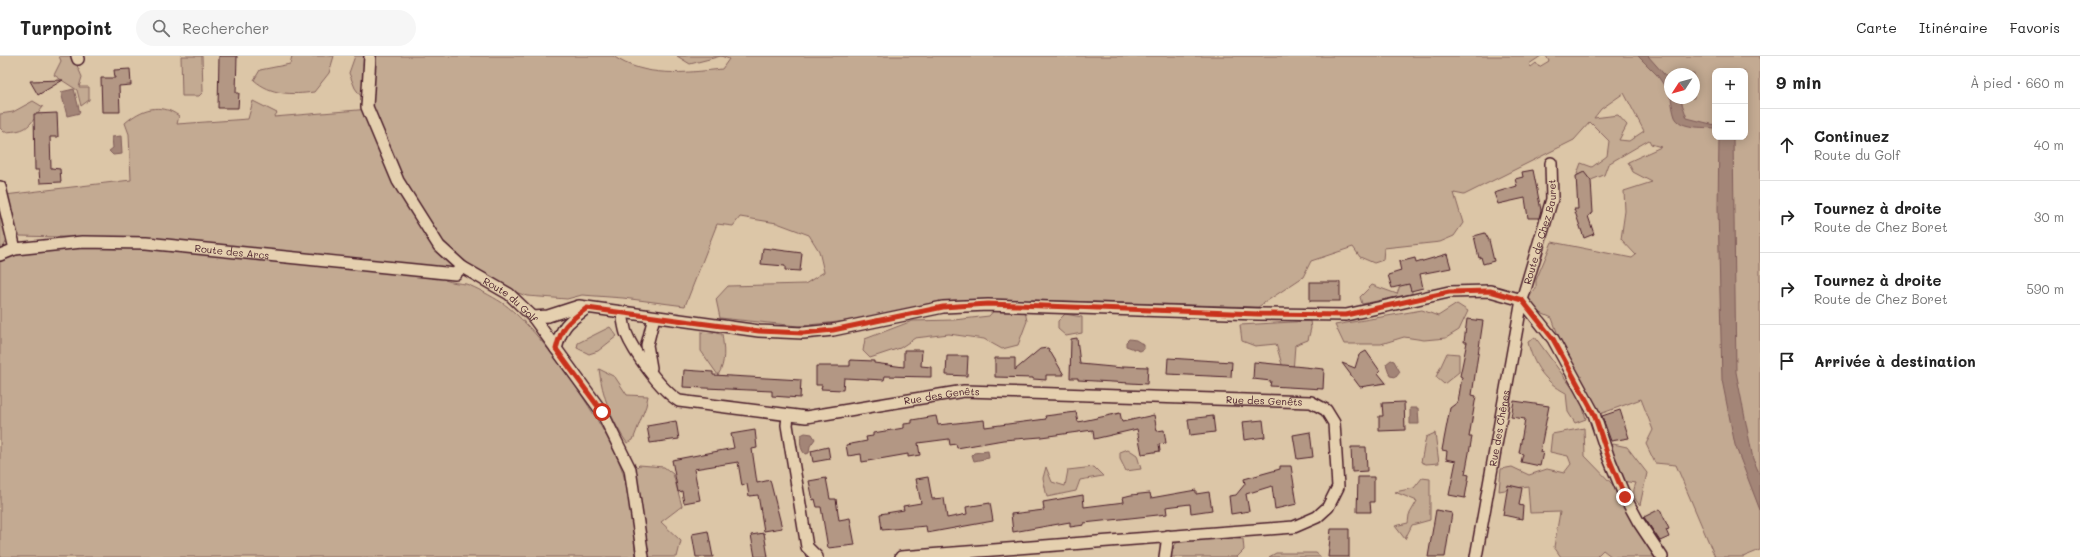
<!DOCTYPE html>
<html lang="fr">
<meta charset="utf-8">
<style>
:root{--surface:#fff;--page:#f6f6f6;--text:#222;--muted:#767676;--line:#e0e0e0}
body{margin:0;font-family:Mali,sans-serif;background:var(--page);color:var(--text)}
.controls{position:absolute;right:12px;top:12px;display:grid;overflow:hidden;border-radius:8px;box-shadow:0 2px 10px #0003}
.controls button{width:36px;height:36px;display:grid;place-items:center;padding:0;border:0;border-bottom:1px solid var(--line);background:var(--surface);color:var(--text);font:20px sans-serif}
.compass{position:absolute;left:1664px;top:12px;width:36px;height:36px;border-radius:50%;background:var(--surface);box-shadow:0 2px 10px #0003;rotate:234deg}
.stop{position:absolute;width:12px;height:12px;margin:-9px;border:3px solid #c8321e;border-radius:50%;background:#fff}
.stop.end{background:#c8321e;border-color:#fff;box-shadow:0 1px 4px #0008}
.list{margin:0;padding:0;list-style:none}
h2{display:flex;justify-content:space-between;align-items:center;height:52px;margin:0;padding:0 16px;font-size:17px}
h2 small{font-size:13px;font-weight:400;color:var(--muted)}
.list li{display:grid;grid-template-columns:26px 1fr auto;gap:12px;align-items:center;box-sizing:border-box;height:72px;padding:0 16px;border-top:1px solid var(--line)}
.list b{display:block;font-size:15px;white-space:nowrap}
.list p{margin:0;font-size:13px;white-space:nowrap;color:var(--muted)}
.list em{font-size:13px;font-style:normal;color:var(--muted)}
.icon{flex:none;width:22px;height:22px;fill:none;stroke:currentColor;stroke-width:2;stroke-linecap:round;stroke-linejoin:round}
.map{position:relative;flex:none;width:1760px;height:501px;overflow:hidden}
header{display:flex;align-items:center;gap:24px;box-sizing:border-box;height:56px;padding:0 20px;background:var(--surface);border-bottom:1px solid var(--line)}
header strong{font-size:19px}
nav{display:flex;gap:22px;margin-inline-start:auto;font-size:14px}
.search{width:280px;height:36px;background:var(--page);display:flex;align-items:center;gap:10px;box-sizing:border-box;padding:0 14px;border-radius:22px;color:var(--muted);font-size:15px}
main{display:flex}
aside{flex:1;background:var(--surface)}
.map>svg:first-child{display:block}
.green{fill:#c3aa92;stroke:#86645e;fill-rule:evenodd}
.water{fill:#a38577;stroke:#7f5c59}
.building{fill:#b39784;stroke:#4a1f2b}
.lines{fill:none;stroke-linecap:round;stroke-linejoin:round}
.street-casing{stroke:#4a1f2b;stroke-width:14}
.street{stroke:#e5d0af;stroke-width:11}
.route{stroke:#c8321e;stroke-width:5}
.labels{text-anchor:middle;stroke-width:4;stroke-linejoin:round;paint-order:stroke}
.street-label{font-size:10px;fill:#4a1f2b;stroke:#e5d0af}
</style>
<header>
<strong>Turnpoint</strong>
<div class="search"><svg class="icon" aria-label="search" viewBox="0 0 24 24"><circle cx="10" cy="10" r="6"/><path d="M15 15l6 6"/></svg>Rechercher</div>
<nav><a>Carte</a><a>Itinéraire</a><a>Favoris</a></nav>
</header>
<main>
<div class="map">
<svg width="1760" height="501" viewBox="0 0 1760 501">
<rect width="100%" height="100%" fill="#dcc6a7"/>
<filter id="ink" filterUnits="userSpaceOnUse"><feTurbulence type="fractalNoise" baseFrequency=".025" numOctaves="2"/><feDisplacementMap in="SourceGraphic" scale="8" xChannelSelector="R" yChannelSelector="G"/><feConvolveMatrix kernelMatrix="1 2 1 2 8 2 1 2 1" color-interpolation-filters="sRGB"/></filter>
<g filter="url(#ink)">
<g class="green">
<path d="M 59,0 L 73,0 L 82,21 L 79,31 L 89,31 L 89,44 L 81,50 L 77,34 L 54,19 L 61,5 Z"/>
<path d="M 181,0 L 202,0 L 203,36 L 199,40 L 182,40 Z"/>
<path d="M 292,0 L 334,0 L 329,17 L 314,36 C 292,39 271,39 254,24 L 260,14 L 290,8 Z"/>
<path d="M 355,0 L 613,0 C 645,22 685,17 722,13 L 729,3 L 721,0 L 690,8 L 677,0 L 1541,0 L 1529,8 L 1531,11 L 1536,7 L 1539,11 L 1549,5 L 1546,0 L 1760,0 L 1760,494 L 1743,501 L 1715,501 L 1676,409 L 1655,407 L 1646,388 L 1653,374 L 1641,343 L 1600,358 L 1568,307 L 1552,262 L 1532,253 L 1529,241 L 1536,232 L 1536,224 L 1552,186 L 1632,202 L 1636,199 L 1621,183 L 1625,155 L 1624,135 L 1652,126 L 1633,116 L 1628,106 L 1661,91 L 1651,88 L 1649,84 L 1608,108 L 1604,119 L 1591,124 L 1577,118 L 1581,107 L 1592,111 L 1607,100 L 1609,85 L 1590,66 L 1574,84 L 1464,139 L 1454,137 L 1463,167 L 1454,180 L 1440,186 L 1384,192 L 1383,204 L 1374,207 L 1360,201 L 1353,191 L 1311,205 L 1303,221 L 1258,251 L 1032,244 L 1025,255 L 1027,265 L 1018,289 L 1002,293 L 984,283 L 949,278 L 915,282 L 900,292 L 870,302 L 863,295 L 865,283 L 912,265 L 954,264 L 989,260 L 1003,244 L 940,245 L 858,264 L 798,270 L 720,262 L 716,243 L 728,230 L 805,228 L 824,216 L 819,195 L 809,179 L 777,167 L 740,161 L 733,170 L 717,168 L 685,250 L 623,242 L 582,239 L 567,243 L 527,240 L 443,212 L 445,224 C 453,227 459,227 466,228 C 475,231 493,241 501,246 C 539,270 610,374 623,417 C 630,441 633,475 636,501 L 0,501 L 0,204 L 12,199 L 137,183 L 20,180 L 13,169 L 5,139 L 131,124 L 129,78 L 125,67 C 141,53 160,46 179,60 L 177,68 L 248,63 L 253,45 L 277,57 L 274,61 L 370,53 L 355,32 L 349,17 ZM 1715,15 L 1745,15 L 1745,81 L 1715,81 ZM 1670,18 L 1694,18 L 1694,42 L 1670,42 ZM 1624,37 L 1644,75 L 1629,85 L 1619,84 L 1627,69 L 1618,59 L 1594,62 L 1601,53 Z"/>
<path d="M 33,45 L 43,51 C 28,70 30,75 4,76 L 0,72 L 0,58 L 13,56 Z"/>
<path d="M 0,156 L 7,184 L 3,192 L 0,193 Z"/>
<path d="M 1403,221 L 1412,228 L 1412,238 L 1362,248 L 1360,241 L 1372,229 L 1397,238 Z"/>
<path d="M 1457,248 L 1468,255 L 1459,274 L 1446,282 L 1424,284 L 1404,281 L 1381,288 L 1344,288 L 1335,269 L 1422,254 L 1438,260 Z"/>
<path d="M 1065,258 L 1082,261 L 1082,277 L 1066,280 L 1058,273 L 1058,265 Z"/>
<path d="M 1310,265 L 1311,272 L 1308,284 L 1295,289 L 1293,316 L 1283,312 L 1276,288 L 1255,290 L 1242,285 L 1240,269 Z"/>
<path d="M 610,271 L 617,280 L 598,295 L 589,298 L 577,292 L 578,287 Z"/>
<path d="M 701,276 L 722,278 C 724,292 726,307 718,319 L 701,295 Z"/>
<path d="M 1535,281 L 1581,344 L 1586,363 L 1575,367 L 1568,356 L 1566,337 C 1545,326 1533,309 1528,286 Z"/>
<path d="M 1447,297 L 1459,298 L 1459,316 L 1444,328 L 1436,321 Z"/>
<path d="M 599,313 L 615,321 L 627,339 L 648,340 L 646,350 L 633,384 L 627,387 C 612,366 602,339 599,313 Z"/>
<path d="M 1584,372 L 1585,400 L 1617,433 L 1644,485 L 1656,501 L 1612,501 L 1603,494 L 1596,501 L 1561,501 L 1554,491 L 1560,456 L 1530,457 L 1528,430 L 1499,435 L 1501,413 L 1512,411 L 1529,419 L 1547,413 L 1564,417 L 1571,408 L 1568,400 L 1550,396 L 1552,378 Z"/>
<path d="M 1435,377 L 1439,407 L 1426,408 L 1421,406 L 1426,381 Z"/>
<path d="M 1613,388 L 1627,391 L 1647,417 L 1640,449 C 1633,442 1632,437 1636,427 L 1614,424 L 1602,392 Z"/>
<path d="M 1128,393 L 1137,399 L 1141,413 L 1126,415 L 1120,403 L 1120,396 Z"/>
<path d="M 639,409 L 664,411 L 673,418 L 682,450 L 661,466 L 681,485 L 677,501 L 647,501 L 634,414 Z"/>
<path d="M 1046,411 L 1052,426 L 1065,430 L 1068,414 L 1094,411 L 1103,420 L 1080,424 L 1076,435 L 1047,441 L 1043,422 Z"/>
<path d="M 1422,422 L 1430,423 L 1430,464 L 1412,469 L 1405,483 L 1395,470 L 1408,467 L 1409,459 L 1417,445 L 1395,436 L 1414,432 Z"/>
<path d="M 1194,483 L 1243,483 L 1244,494 L 1237,501 L 1169,501 L 1176,487 Z"/>
<path d="M 1276,497 L 1316,497 L 1321,501 L 1269,501 Z"/>
</g>
<g class="water">
<path d="M 1638,0 L 1648,0 L 1670,25 L 1670,38 L 1657,19 Z"/>
<path d="M 74,33 L 80,57 L 67,60 L 61,36 Z"/>
<path d="M 1671,42 L 1680,42 L 1687,62 L 1715,69 L 1715,72 C 1704,71 1680,73 1675,61 C 1673,56 1672,48 1671,42 Z"/>
<path d="M 121,80 L 122,98 L 113,99 L 109,95 L 113,92 L 112,81 Z"/>
<path d="M 1719,81 L 1733,81 L 1736,316 L 1753,403 L 1760,419 L 1760,454 L 1735,389 L 1722,324 L 1718,152 Z"/>
<path d="M 1129,283 L 1136,284 L 1144,289 L 1144,293 L 1140,295 L 1126,290 L 1126,286 Z"/>
<path d="M 1391,304 L 1394,305 L 1400,316 L 1396,321 L 1390,320 L 1386,308 Z"/>
<path d="M 1410,352 L 1418,352 L 1419,368 L 1410,368 Z"/>
<path d="M 805,377 L 812,378 L 815,383 L 810,390 L 809,397 L 805,398 C 800,393 800,386 801,379 Z"/>
<path d="M 988,395 L 989,402 L 974,405 L 972,399 L 974,397 Z"/>
</g>
<g class="building">
<path d="M 219,0 L 237,0 L 236,37 L 239,37 L 238,52 L 218,52 Z"/>
<path d="M 130,13 L 131,29 L 119,30 L 120,56 L 102,56 L 101,22 L 115,22 L 114,14 Z"/>
<path d="M 63,24 L 38,39 L 30,25 Z"/>
<path d="M 57,57 L 58,81 L 50,81 L 51,112 L 60,113 L 61,126 L 40,127 L 39,114 L 35,114 L 34,58 Z"/>
<path d="M 1533,114 L 1541,154 L 1539,162 L 1528,162 L 1525,142 L 1498,148 L 1494,137 L 1517,130 L 1515,123 L 1523,121 L 1522,116 Z"/>
<path d="M 1584,116 L 1591,125 L 1593,157 L 1588,160 L 1594,178 L 1584,182 L 1574,153 L 1578,153 L 1576,120 Z"/>
<path d="M 1485,177 L 1489,184 L 1494,205 L 1483,208 L 1481,201 L 1479,202 L 1474,180 Z"/>
<path d="M 763,192 L 802,197 L 800,215 L 785,214 L 785,210 L 761,208 Z"/>
<path d="M 1447,198 L 1451,212 L 1420,218 L 1423,232 L 1411,235 L 1409,228 L 1392,232 L 1388,219 L 1401,215 L 1399,206 L 1415,202 L 1416,207 Z"/>
<rect x="1310" y="226" width="30" height="19"/>
<path d="M 1467,263 L 1483,265 L 1472,339 L 1476,340 L 1469,381 L 1472,381 L 1465,418 L 1469,419 L 1465,442 L 1449,439 L 1456,405 L 1446,403 L 1447,395 L 1442,394 L 1450,352 L 1458,346 L 1462,321 L 1460,320 L 1467,286 L 1464,286 Z"/>
<path d="M 1077,282 L 1080,308 L 1123,312 L 1123,310 L 1148,311 L 1147,328 L 1078,324 L 1078,322 L 1070,322 L 1071,283 Z"/>
<path d="M 1048,292 L 1064,319 L 1046,319 L 1046,324 L 1033,323 L 1033,322 L 995,321 L 995,302 L 1015,302 L 1015,314 L 1040,293 Z"/>
<path d="M 904,294 L 922,294 L 921,310 L 931,311 L 931,321 L 885,320 L 884,324 L 844,322 L 843,334 L 821,333 L 822,329 L 816,329 L 816,310 L 850,310 L 850,304 L 874,305 L 874,307 L 904,311 Z"/>
<path d="M 1366,295 L 1380,315 L 1378,317 L 1386,327 L 1360,331 L 1342,307 L 1355,312 L 1359,299 Z"/>
<path d="M 947,300 L 968,300 L 967,320 L 946,319 Z"/>
<path d="M 1168,302 L 1232,306 L 1231,321 L 1167,318 Z"/>
<path d="M 1254,306 L 1324,313 L 1323,333 L 1270,330 L 1271,325 L 1253,323 Z"/>
<path d="M 684,314 L 713,316 L 713,319 L 801,324 L 800,342 L 772,340 L 772,335 L 683,331 Z"/>
<path d="M 1514,345 L 1549,350 L 1540,396 L 1543,396 L 1540,410 L 1521,406 L 1523,398 L 1519,397 L 1525,363 L 1511,361 Z"/>
<path d="M 1404,346 L 1405,374 L 1379,375 L 1379,360 L 1383,360 L 1382,347 Z"/>
<path d="M 1620,354 L 1629,382 L 1611,385 L 1602,360 Z"/>
<path d="M 1076,356 L 1078,366 L 1120,357 L 1122,366 L 1154,359 L 1157,375 L 1164,374 L 1166,387 L 1159,388 L 1160,395 L 1142,398 L 1137,373 L 1094,383 L 1093,374 L 1041,381 L 1003,384 L 957,392 L 956,388 L 950,389 L 949,383 L 918,387 L 920,399 L 908,401 L 908,398 L 862,406 L 861,398 L 848,400 L 846,389 L 867,385 L 866,381 L 873,380 L 873,377 L 904,372 L 904,368 L 912,367 L 912,364 L 936,360 L 938,369 L 984,364 L 985,371 L 1046,363 L 1045,360 Z"/>
<path d="M 1213,360 L 1215,376 L 1190,379 L 1188,363 Z"/>
<path d="M 1263,364 L 1265,381 L 1244,384 L 1242,366 Z"/>
<path d="M 676,365 L 679,383 L 650,387 L 647,370 Z"/>
<path d="M 755,374 L 757,392 L 752,393 L 757,427 L 770,424 L 782,472 L 764,475 L 758,439 L 749,440 L 747,428 L 742,430 L 738,406 L 694,413 L 700,444 L 684,447 L 682,435 L 678,436 L 672,404 L 734,392 L 731,378 Z"/>
<path d="M 1310,376 L 1313,401 L 1297,403 L 1293,379 Z"/>
<path d="M 828,391 L 830,403 L 813,406 L 811,395 Z"/>
<path d="M 1351,391 L 1366,391 L 1367,415 L 1352,416 Z"/>
<path d="M 1280,410 L 1291,410 L 1297,448 L 1275,453 L 1272,430 L 1246,438 L 1249,455 L 1231,458 L 1229,440 L 1236,439 L 1245,428 L 1244,423 L 1280,413 Z"/>
<path d="M 928,421 L 932,443 L 944,442 L 947,462 L 967,458 L 966,451 L 990,447 L 993,465 L 927,477 L 926,470 L 882,474 L 880,458 L 904,454 L 903,450 L 921,447 L 916,423 Z"/>
<path d="M 1358,421 L 1374,421 L 1374,446 L 1370,446 L 1371,456 L 1357,456 Z"/>
<path d="M 826,422 L 830,443 L 836,443 L 839,464 L 850,462 L 855,489 L 828,492 L 821,451 L 817,451 L 815,443 L 813,444 L 809,425 Z"/>
<path d="M 1508,429 L 1522,432 L 1519,449 L 1523,450 L 1522,463 L 1503,459 Z"/>
<path d="M 1196,434 L 1196,438 L 1209,436 L 1212,454 L 1191,457 L 1190,448 L 1166,451 L 1167,458 L 1084,467 L 1084,469 L 1070,471 L 1070,466 L 1013,476 L 1011,458 L 1044,454 L 1043,446 L 1083,439 L 1084,451 L 1124,446 L 1123,441 L 1131,439 L 1150,437 L 1151,442 Z"/>
<path d="M 1660,453 L 1669,473 L 1666,474 L 1669,481 L 1660,485 L 1644,461 Z"/>
<path d="M 1436,454 L 1452,457 L 1445,501 L 1428,501 Z"/>
<path d="M 1331,473 L 1349,473 L 1349,501 L 1328,501 Z"/>
<path d="M 708,475 L 713,501 L 696,501 L 692,478 Z"/>
<path d="M 764,477 L 768,501 L 755,501 L 751,479 Z"/>
</g>
<g class="lines">
<g class="street-casing">
<g id="street">
<path d="M 77,0 L 78,3"/>
<path id="s1" d="M 370,0 L 367,51 L 398,125 L 439,190 L 462,211 L 509,238 L 533,261 L 602,356 L 630,413 L 643,501"/>
<path d="M 0,131 L 15,193"/>
<path id="s2" d="M 0,199 L 15,193 L 82,186 L 146,187 L 455,218 L 462,211"/>
<path id="s3" d="M 622,256 C 623,263 624,271 626,277 C 634,297 661,334 679,345 L 806,361 L 964,335 L 1311,346 L 1326,354 L 1334,367 L 1338,431 L 1328,451 L 1317,461 L 1294,471 L 901,501"/>
<path d="M 533,261 L 548,260 L 579,250 L 759,275 L 803,277 L 833,274 L 943,251 L 988,249 L 1258,258 L 1346,259 L 1449,236 L 1490,235 L 1522,244 L 1553,283 L 1594,358 L 1608,400 L 1625,441 L 1638,465 L 1662,501"/>
<path d="M 556,293 C 562,269 568,266 587,252"/>
<path d="M 651,312 L 647,289 L 654,261"/>
<path d="M 788,360 L 787,369 L 807,491 L 817,501"/>
<path d="M 1165,501 L 1168,480"/>
<path id="s4" d="M 1476,501 L 1522,244 L 1552,143 L 1551,107"/>
</g>
</g>
<use href="#street" class="street"/>
</g>
</g>
<g class="lines" filter="url(#ink)">
<path class="route" d="M 602,356 L 556,293 C 562,269 568,266 587,252 L 759,275 L 803,277 L 833,274 L 943,251 L 988,248 L 1258,258 L 1346,259 L 1449,236 L 1490,235 L 1522,244 L 1553,283 L 1594,358 L 1608,400 L 1625,441"/>
</g>
<g class="labels">
<g class="street-label">
<text dy="4" stroke="none"><textPath href="#s4" startOffset="332">Route de Chez Bauret</textPath></text>
<text dy="4" stroke="none"><textPath href="#s2" startOffset="234">Route des Arcs</textPath></text>
<text dy="4" stroke="none"><textPath href="#s1" startOffset="298">Route du Golf</textPath></text>
<text dy="4" stroke="none"><textPath href="#s3" startOffset="374">Rue des Genêts</textPath></text>
<text dy="4" stroke="none"><textPath href="#s3" startOffset="697">Rue des Genêts</textPath></text>
<text dy="4" stroke="none"><textPath href="#s4" startOffset="131">Rue des Chênes</textPath></text>
</g>
</g>
</svg>
<div class="controls">
<button>+</button>
<button>−</button>
</div>
<svg class="compass" viewBox="-18 -18 36 36"><path d="M0-13l5 13h-10z" fill="#e53935"/><path d="M0 13l5-13h-10z" fill="#767676"/></svg>
<div class="stop" style="left:602px;top:356px"></div>
<div class="stop end" style="left:1625px;top:441px"></div>
</div>
<aside>
<h2>9 min<small>À pied · 660 m</small></h2>
<ul class="list">
<li><svg class="icon" aria-label="ahead" viewBox="0 0 24 24"><path d="M12 20V5M6 11l6-6 6 6"/></svg><div><b>Continuez</b><p>Route du Golf</p></div><em>40 m</em></li>
<li><svg class="icon" aria-label="right" viewBox="0 0 24 24"><path d="M7 20v-9h11M14 6l5 5-5 5"/></svg><div><b>Tournez à droite</b><p>Route de Chez Boret</p></div><em>30 m</em></li>
<li><svg class="icon" aria-label="right" viewBox="0 0 24 24"><path d="M7 20v-9h11M14 6l5 5-5 5"/></svg><div><b>Tournez à droite</b><p>Route de Chez Boret</p></div><em>590 m</em></li>
<li><svg class="icon" aria-label="arrive" viewBox="0 0 24 24"><path d="M6 21V4h12l-3 4 3 4H6"/></svg><div><b>Arrivée à destination</b></div></li>
</ul>
</aside>
</main>
